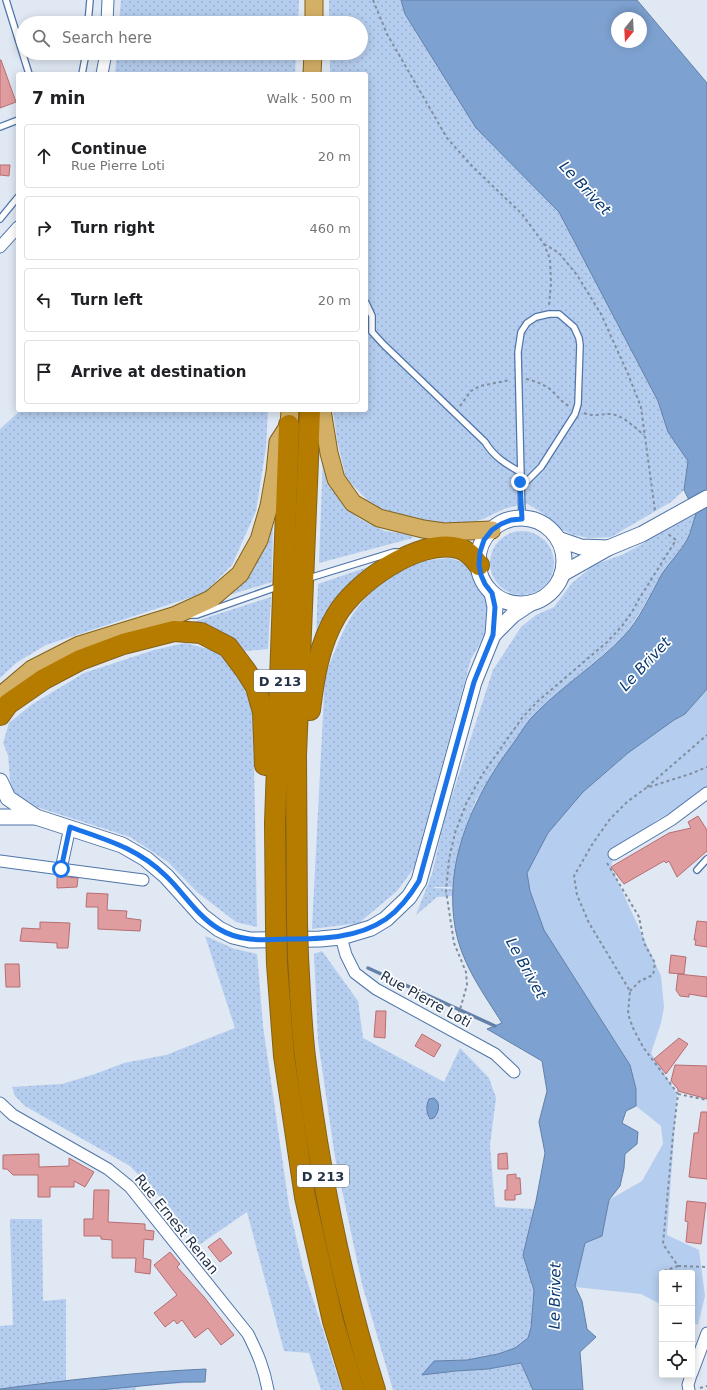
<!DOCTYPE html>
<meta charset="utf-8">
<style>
:root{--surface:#fff;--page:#f6f6f6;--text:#202124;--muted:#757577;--line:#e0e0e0}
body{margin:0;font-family:"DejaVu Sans",sans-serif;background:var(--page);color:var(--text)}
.controls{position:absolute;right:12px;bottom:12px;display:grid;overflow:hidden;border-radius:4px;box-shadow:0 2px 10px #0003}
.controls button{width:36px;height:36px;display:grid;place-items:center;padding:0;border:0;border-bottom:1px solid var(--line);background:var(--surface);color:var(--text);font:20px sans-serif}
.compass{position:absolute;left:611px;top:12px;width:36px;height:36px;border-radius:50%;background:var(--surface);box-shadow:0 2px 10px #0003;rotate:198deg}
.stop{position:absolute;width:12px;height:12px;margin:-9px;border:3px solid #1a73e8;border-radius:50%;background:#fff}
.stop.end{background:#1a73e8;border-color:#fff;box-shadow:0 1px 4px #0008}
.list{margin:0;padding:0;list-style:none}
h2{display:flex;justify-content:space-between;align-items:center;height:52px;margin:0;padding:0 16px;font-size:17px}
h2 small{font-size:13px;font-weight:400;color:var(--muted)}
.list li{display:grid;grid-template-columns:26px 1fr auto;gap:12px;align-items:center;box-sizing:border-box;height:64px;margin:0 8px 8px;padding:0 8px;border:1px solid var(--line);border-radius:4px}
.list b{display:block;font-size:15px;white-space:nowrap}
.list p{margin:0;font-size:13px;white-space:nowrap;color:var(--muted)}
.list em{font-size:13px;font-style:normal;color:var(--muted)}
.icon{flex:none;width:22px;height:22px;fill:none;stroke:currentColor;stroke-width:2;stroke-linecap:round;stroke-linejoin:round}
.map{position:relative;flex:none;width:707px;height:1390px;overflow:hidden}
.search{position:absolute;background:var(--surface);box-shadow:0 2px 10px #0003;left:16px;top:16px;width:352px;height:44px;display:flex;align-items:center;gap:10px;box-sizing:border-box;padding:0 14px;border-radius:22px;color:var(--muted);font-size:15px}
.panel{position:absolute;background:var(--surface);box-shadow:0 2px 10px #0003;left:16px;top:72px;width:352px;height:340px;border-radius:4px}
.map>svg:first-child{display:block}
.grass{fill:url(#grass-dots)}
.park{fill:#b5cdee}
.water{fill:#7da1d0;stroke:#6280a8;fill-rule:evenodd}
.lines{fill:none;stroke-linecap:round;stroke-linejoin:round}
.stream{stroke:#6280a8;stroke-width:3.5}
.building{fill:#e09da0;stroke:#b66e73}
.lane-casing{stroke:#4f75a9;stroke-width:8}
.street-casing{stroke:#4f75a9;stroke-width:13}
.secondary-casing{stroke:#4f75a9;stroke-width:17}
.primary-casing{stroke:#82621a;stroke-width:19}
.highway-casing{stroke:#82621a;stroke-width:22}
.path{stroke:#818e9f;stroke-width:2;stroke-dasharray:3 3;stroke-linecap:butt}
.lane{stroke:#fff;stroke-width:5.5}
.street{stroke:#fff;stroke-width:11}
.secondary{stroke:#fff;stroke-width:15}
.primary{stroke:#d3b066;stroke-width:17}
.highway{stroke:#b67c00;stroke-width:20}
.highway-bridge-casing{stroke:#82621a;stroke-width:22;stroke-linecap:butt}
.highway-bridge{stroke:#b67c00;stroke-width:20}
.route{stroke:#1a73e8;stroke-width:5}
.labels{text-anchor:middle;stroke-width:3.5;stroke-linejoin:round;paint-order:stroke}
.shield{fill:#fff;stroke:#647080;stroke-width:1}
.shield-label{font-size:13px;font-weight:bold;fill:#223249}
.street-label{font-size:14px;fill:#223249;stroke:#fff}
.water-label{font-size:15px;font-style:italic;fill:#093a73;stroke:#fff}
</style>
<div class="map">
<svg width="707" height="1390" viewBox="0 0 707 1390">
<defs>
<pattern id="grass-dots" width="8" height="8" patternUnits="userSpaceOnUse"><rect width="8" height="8" fill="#b5cdee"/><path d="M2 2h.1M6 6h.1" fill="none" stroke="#9bb0ce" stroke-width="1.8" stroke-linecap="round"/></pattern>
</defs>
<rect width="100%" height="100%" fill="#dfe8f3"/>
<g class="grass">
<path d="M 121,0 L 299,0 L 298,23 L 119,23 Z"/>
<path d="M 329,0 L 401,0 L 405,14 L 476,128 L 559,211 L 658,401 L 668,432 L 688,461 L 684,490 L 671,502 L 611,537 L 589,538 L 574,535 L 560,529 L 544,514 L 526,503 L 504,509 L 483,519 L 455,528 L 414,519 L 373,506 L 346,478 L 337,440 L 333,410 L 366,410 L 366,74 L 330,74 L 330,53 L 361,53 L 361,23 L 329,23 Z"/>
<path d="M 117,53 L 296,53 L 295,74 L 115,74 Z"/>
<path d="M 21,410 L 268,410 L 266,447 L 256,511 L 232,565 L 204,593 L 46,645 L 16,663 L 0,678 L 0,429 Z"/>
<path d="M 323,456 L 337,496 L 358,518 L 385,531 L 411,535 L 413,538 L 319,563 Z"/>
<path d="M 273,514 L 272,582 L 226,596 Z"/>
<path d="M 696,514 L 687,540 L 663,573 L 642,609 L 625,635 L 595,662 L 536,713 L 476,800 L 466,826 L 458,852 L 453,887 L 434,887 L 434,888 L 453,889 L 453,896 L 437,897 L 416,915 L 432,874 L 445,817 L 493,670 L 521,627 L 536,615 L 554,607 L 572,583 L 594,565 L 624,554 Z"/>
<circle cx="522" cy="563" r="32"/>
<path d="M 450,558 C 467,563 473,568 481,584 C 484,590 487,596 488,602 C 493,622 481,643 471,659 L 414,868 L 397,891 L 359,923 L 312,929 L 325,675 C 334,655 341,632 353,614 C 366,594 394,571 416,563 C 427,560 439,559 450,558 Z"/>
<path d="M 371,566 L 348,584 L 332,607 L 316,637 L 318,584 Z"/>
<path d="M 271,597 L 268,649 L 245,651 L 231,638 L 190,623 Z"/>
<path d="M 185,643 L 216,651 L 238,672 L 253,711 L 257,927 L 236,922 L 197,892 L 168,862 L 130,837 L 18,801 L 11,790 L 8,755 L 3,743 L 9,723 L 31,705 L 84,673 L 154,650 Z"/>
<path d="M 205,936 L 235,949 L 257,954 L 263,1026 L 289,1206 L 303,1268 L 342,1390 L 321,1390 L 309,1353 L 284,1351 L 247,1212 L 199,1245 L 166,1203 L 130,1166 L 25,1106 L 15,1096 L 12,1087 L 62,1084 L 95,1074 L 124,1063 L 166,1055 L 235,1028 Z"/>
<path d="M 322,951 L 358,1001 L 363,1038 L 444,1082 L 460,1048 L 489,1078 L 496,1098 L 490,1145 L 495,1207 L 534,1209 L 523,1255 L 534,1290 L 531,1328 L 528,1338 L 515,1348 L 498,1354 L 467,1360 L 434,1361 L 423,1375 L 456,1371 L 488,1369 L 521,1363 L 533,1390 L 393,1390 L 362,1284 L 335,1157 L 318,1041 L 314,954 Z"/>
<path d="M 10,1219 L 42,1219 L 43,1301 L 66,1299 L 66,1380 L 154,1372 L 206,1369 L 205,1382 L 137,1386 L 135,1390 L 0,1390 L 0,1326 L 13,1325 Z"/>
</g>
<path class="park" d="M 707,689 L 707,791 L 702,796 L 657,820 L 614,854 L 611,867 L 661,976 L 664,1007 L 661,1023 L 651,1053 L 677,1094 L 667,1235 L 699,1250 L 705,1296 L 698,1325 L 692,1322 L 692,1273 L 662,1273 L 662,1305 L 641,1294 L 575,1287 L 585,1243 L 602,1236 L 609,1200 L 642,1181 L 663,1144 L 661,1126 L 636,1106 L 630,1065 L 544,930 L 530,891 L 527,873 L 548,833 L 583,792 L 628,753 L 674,720 L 685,714 Z"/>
<g class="water">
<path d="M 401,0 L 637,0 L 707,83 L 707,689 L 685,714 L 674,720 L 628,753 L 583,792 L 548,833 L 527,873 L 530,891 L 544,930 L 630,1065 L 636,1089 L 636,1106 L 626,1111 L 622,1123 L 638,1132 L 637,1144 L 625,1154 L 624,1168 L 620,1186 L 609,1200 L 602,1236 L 585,1243 L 575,1286 L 582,1301 L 587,1329 L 596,1337 L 580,1352 L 583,1390 L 533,1390 L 521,1363 L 488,1369 L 456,1371 L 422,1375 L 434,1361 L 467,1360 L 498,1354 L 515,1348 L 528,1338 L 531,1328 L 534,1290 L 523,1255 L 536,1201 L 545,1153 L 539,1122 L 547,1091 L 542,1061 L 487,1029 L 502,1023 C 484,994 463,966 456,932 C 442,862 474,795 515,741 C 522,731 528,720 537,712 C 564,685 597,664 624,636 C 639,620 651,594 662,574 C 670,562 680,552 687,540 C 691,532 693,522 696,514 L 684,490 L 688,461 L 668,432 L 658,401 L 559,212 L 476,128 L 405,14 ZM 617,18 L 641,18 L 641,42 L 617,42 Z"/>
<path d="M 434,1098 C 441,1103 439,1112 434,1118 L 430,1119 C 426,1112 426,1106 429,1099 Z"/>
<path d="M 206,1369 L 205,1382 L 182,1382 L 99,1390 L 0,1390 L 0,1389 C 68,1380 137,1372 206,1369 Z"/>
</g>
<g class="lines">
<path class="stream" d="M 368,968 L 495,1026"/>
</g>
<g class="building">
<path d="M 0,60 L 1,60 L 16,102 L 0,108 Z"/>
<path d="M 0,165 L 10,165 L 9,176 L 0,175 Z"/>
<path d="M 698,816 L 707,830 L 707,851 L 677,877 L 669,861 L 666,863 L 664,861 L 624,884 L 611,867 L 669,833 L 691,828 L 688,822 Z"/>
<path d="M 57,876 L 78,878 L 77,887 L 57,888 Z"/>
<path d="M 87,893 L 108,894 L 107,910 L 127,911 L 126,918 L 141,920 L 140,931 L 98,929 L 98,907 L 86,907 Z"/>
<path d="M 697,921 L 707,922 L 707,947 L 695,945 L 696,940 L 694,940 Z"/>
<path d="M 40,922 L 70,923 L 68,948 L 57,948 L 57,943 L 20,941 L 22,928 L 40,929 Z"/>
<path d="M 671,955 L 686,957 L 684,974 L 669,973 Z"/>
<path d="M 5,964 L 19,964 L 20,987 L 6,987 Z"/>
<path d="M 678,974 L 707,977 L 707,997 L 689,994 L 689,997 L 680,996 L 676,990 Z"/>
<path d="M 376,1011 L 386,1011 L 385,1038 L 374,1037 Z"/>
<path d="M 422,1034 L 441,1045 L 434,1057 L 415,1046 Z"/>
<path d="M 679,1038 L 688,1044 L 666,1074 L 654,1059 Z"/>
<path d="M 675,1065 L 707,1066 L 707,1099 L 678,1091 L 678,1089 L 671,1081 Z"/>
<path d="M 701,1112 L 707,1112 L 707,1179 L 689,1177 L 694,1133 L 698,1133 Z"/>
<path d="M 507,1153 L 508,1169 L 498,1169 L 498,1154 Z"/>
<path d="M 39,1154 L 39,1167 L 69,1166 L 69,1158 L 94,1172 L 85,1187 L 74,1181 L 74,1187 L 50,1187 L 50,1197 L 38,1197 L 38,1175 L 13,1175 L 7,1169 L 3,1169 L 3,1155 Z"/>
<path d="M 516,1174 L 516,1178 L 520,1178 L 521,1194 L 515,1195 L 515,1200 L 505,1200 L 505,1190 L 507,1190 L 507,1175 Z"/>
<path d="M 94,1190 L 109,1190 L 108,1222 L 145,1224 L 145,1230 L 154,1231 L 153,1240 L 144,1239 L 143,1258 L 151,1260 L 150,1274 L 135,1272 L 136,1258 L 112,1258 L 112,1240 L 101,1239 L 101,1236 L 84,1236 L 84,1219 L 93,1219 Z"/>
<path d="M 687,1201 L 706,1203 L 701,1244 L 686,1242 L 688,1222 L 685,1221 Z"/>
<path d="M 220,1238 L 232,1253 L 220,1262 L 208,1247 Z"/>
<path d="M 170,1252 L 180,1264 L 177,1267 L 204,1297 L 234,1335 L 221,1345 L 208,1328 L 195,1338 L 182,1320 L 177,1324 L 174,1320 L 165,1327 L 154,1313 L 177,1295 L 154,1265 Z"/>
</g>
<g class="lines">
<g class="lane-casing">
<g id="lane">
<path d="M 6,0 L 29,74"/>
<path d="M 88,23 L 90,0"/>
<path d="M 82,74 L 86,53"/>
<path d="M 0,127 L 18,120"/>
<path d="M 0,219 L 18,197"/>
<path d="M 366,303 L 372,316 L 372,332 L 384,345 L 485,442 C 494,457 506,464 520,472"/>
<path d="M 520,482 L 527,481 L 541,467 L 575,414 L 578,404 L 580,345 L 579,338 L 574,327 L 559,314 L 549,314 L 536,317 L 527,323 L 521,332 L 518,352 L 522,519"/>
<path d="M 306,579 L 394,552 L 401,552"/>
<path d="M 190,615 L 197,615 L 280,586"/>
<path d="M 697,870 L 707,859"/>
</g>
</g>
<g class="street-casing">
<g id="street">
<path d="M 107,23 L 108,0"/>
<path d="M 102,74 L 106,53"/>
<path d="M 0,247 L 18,227"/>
<path d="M 614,854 L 671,820 L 707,793"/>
<path d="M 0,861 L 143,880"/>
<path d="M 61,869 L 70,827"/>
<path d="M 341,937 L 346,955 L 355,973 L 376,989 L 495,1054 L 514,1072"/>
<path d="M 0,1103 L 13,1115 L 108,1169 L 130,1187 L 248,1334 C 258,1354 264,1368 268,1390"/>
<path d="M 692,1373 L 707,1333"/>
<path d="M 689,1390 L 688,1385 L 691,1375"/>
</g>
</g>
<g class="secondary-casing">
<g id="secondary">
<circle cx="521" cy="561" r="43"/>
<path d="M 558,539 L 581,547 L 608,548"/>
<path d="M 562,574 L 608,548 L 642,534 L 707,498"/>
<path d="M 493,635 L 513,615 L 531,603"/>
<path d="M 0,781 L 8,798 L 36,817 L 122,845 L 146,859 L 166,876 L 202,916 L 219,929 L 233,936 L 250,940 L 320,939 L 341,937 L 371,928 L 386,919 L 409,897 L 419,881 L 474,682 L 493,635 L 495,607 L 492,593"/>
<path d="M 0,817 L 36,817"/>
</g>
</g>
<g class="primary-casing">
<g id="primary">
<path d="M 314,23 L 314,0"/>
<path d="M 312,74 L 313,53"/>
<path d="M 322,410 L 329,453 L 336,479 L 353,503 L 379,518 L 423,529 L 444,532 L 492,530"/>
<path d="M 0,696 L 32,669 L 79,645 L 176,615 L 211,599 L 240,574 L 259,540 L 269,506 L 275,472 L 278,442 L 289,425 L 290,410"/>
</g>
</g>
<g class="highway-casing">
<g id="highway">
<path d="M 310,710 C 314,677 319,645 336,616 C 355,583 418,538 458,548 C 467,550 473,557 479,565"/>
<path d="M 0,715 L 8,704 L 44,679 L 80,660 L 123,644 L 174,631 L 201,633 L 228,647 L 246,671 L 256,687 L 263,712 L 265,765"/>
<path d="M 297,924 L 296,755 L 310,410"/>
<path d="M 276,927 L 275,823 L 289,425"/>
<path d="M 298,957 C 300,990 301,1024 305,1057 C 319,1170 341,1282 375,1390"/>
<path d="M 277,964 L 284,1056 L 305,1197 L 333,1321 L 354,1390"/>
</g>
</g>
<g class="path">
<path d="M 373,0 L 387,34 L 447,138 L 472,166 L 522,214 L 544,244 L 550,259 L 551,283 L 549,306"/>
<path d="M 544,244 L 559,253 L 577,275 L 601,314 L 628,374 L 641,407 L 655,511"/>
<path d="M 526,379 C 535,381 543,384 550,389 C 557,395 561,402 569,406"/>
<path d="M 460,406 L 471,391 L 480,386 L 510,380"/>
<path d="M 584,413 C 593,417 600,414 609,414 C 622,414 634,427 644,435"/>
<path d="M 647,787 L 707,735"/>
<path d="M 607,863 L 639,917 L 644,943 L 655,963 L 653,975 L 640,981 L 630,991"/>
<path d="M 457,1020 L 467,985 L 466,972 L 454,943 L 446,891 L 449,859 L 455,833 L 466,804 L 482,775 L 522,718 L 538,701 L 606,643 L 622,626 L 632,612 L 639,599 L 676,540 L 668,534"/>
<path d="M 678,1094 L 707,1100"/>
<path d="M 678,1266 L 707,1267"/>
<path d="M 664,1271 L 678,1266 L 663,1244 L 673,1135 L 678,1094 L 643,1047 L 633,1028 L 628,1014 L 630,991 L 589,923 L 577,895 L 574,876 L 593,843 L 610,819 L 627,802 L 646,788 L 690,774 L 707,767"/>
<path d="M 700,1388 L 707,1386"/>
</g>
<use href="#lane" class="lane"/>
<use href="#street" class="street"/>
<use href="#secondary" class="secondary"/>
<use href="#primary" class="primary"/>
<use href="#highway" class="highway"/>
<g class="highway-bridge-casing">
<g id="highway-bridge">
<path d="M 297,924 L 298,957"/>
<path d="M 276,927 L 277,964"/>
</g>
</g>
<use href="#highway-bridge" class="highway-bridge"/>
</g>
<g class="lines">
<path class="route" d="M 61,869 L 70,827 C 107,840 137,848 166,876 C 184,893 197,916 219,929 C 240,942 263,940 287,939 C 320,939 357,939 386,919 C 400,909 410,896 419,881 L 474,682 L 493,635 L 495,607 L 492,593 L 485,584 L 481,575 L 479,565 L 480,552 L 484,540 L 492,530 L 501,524 L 511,520 L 522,519 L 520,482"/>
</g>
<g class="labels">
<g class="shield">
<rect x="254" y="670" width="52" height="22" rx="3"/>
<rect x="297" y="1165" width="52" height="22" rx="3"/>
</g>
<g class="shield-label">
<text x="280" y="686">D 213</text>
<text x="323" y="1181">D 213</text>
</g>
<g class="street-label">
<text transform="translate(426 999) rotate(29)" y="5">Rue Pierre Loti</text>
<text transform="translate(177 1224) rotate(51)" y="5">Rue Ernest Renan</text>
</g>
<g class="water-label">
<text transform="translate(585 188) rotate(47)" y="5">Le Brivet</text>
<text transform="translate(645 664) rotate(-47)" y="5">Le Brivet</text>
<text transform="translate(526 968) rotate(61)" y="5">Le Brivet</text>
<text transform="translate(555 1296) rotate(-89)" y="5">Le Brivet</text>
</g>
</g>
</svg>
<div class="controls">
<button>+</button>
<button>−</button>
<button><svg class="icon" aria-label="locate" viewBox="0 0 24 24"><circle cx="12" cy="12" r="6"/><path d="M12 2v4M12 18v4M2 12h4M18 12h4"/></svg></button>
</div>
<svg class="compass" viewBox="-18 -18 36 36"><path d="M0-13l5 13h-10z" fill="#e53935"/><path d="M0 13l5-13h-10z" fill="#757577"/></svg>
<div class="stop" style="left:61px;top:869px"></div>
<div class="stop end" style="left:520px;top:482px"></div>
<div class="search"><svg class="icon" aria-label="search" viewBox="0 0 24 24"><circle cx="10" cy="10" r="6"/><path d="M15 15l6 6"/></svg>Search here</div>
<section class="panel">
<h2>7 min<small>Walk · 500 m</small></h2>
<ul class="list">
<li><svg class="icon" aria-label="ahead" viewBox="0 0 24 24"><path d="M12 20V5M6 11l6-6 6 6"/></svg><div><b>Continue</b><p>Rue Pierre Loti</p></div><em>20 m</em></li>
<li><svg class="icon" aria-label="right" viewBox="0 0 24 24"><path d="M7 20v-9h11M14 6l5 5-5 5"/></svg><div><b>Turn right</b></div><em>460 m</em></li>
<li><svg class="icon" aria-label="left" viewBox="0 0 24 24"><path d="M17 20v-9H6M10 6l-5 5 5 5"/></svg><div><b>Turn left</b></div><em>20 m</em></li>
<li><svg class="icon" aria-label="arrive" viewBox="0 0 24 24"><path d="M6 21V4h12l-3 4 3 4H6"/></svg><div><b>Arrive at destination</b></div></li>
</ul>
</section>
</div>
